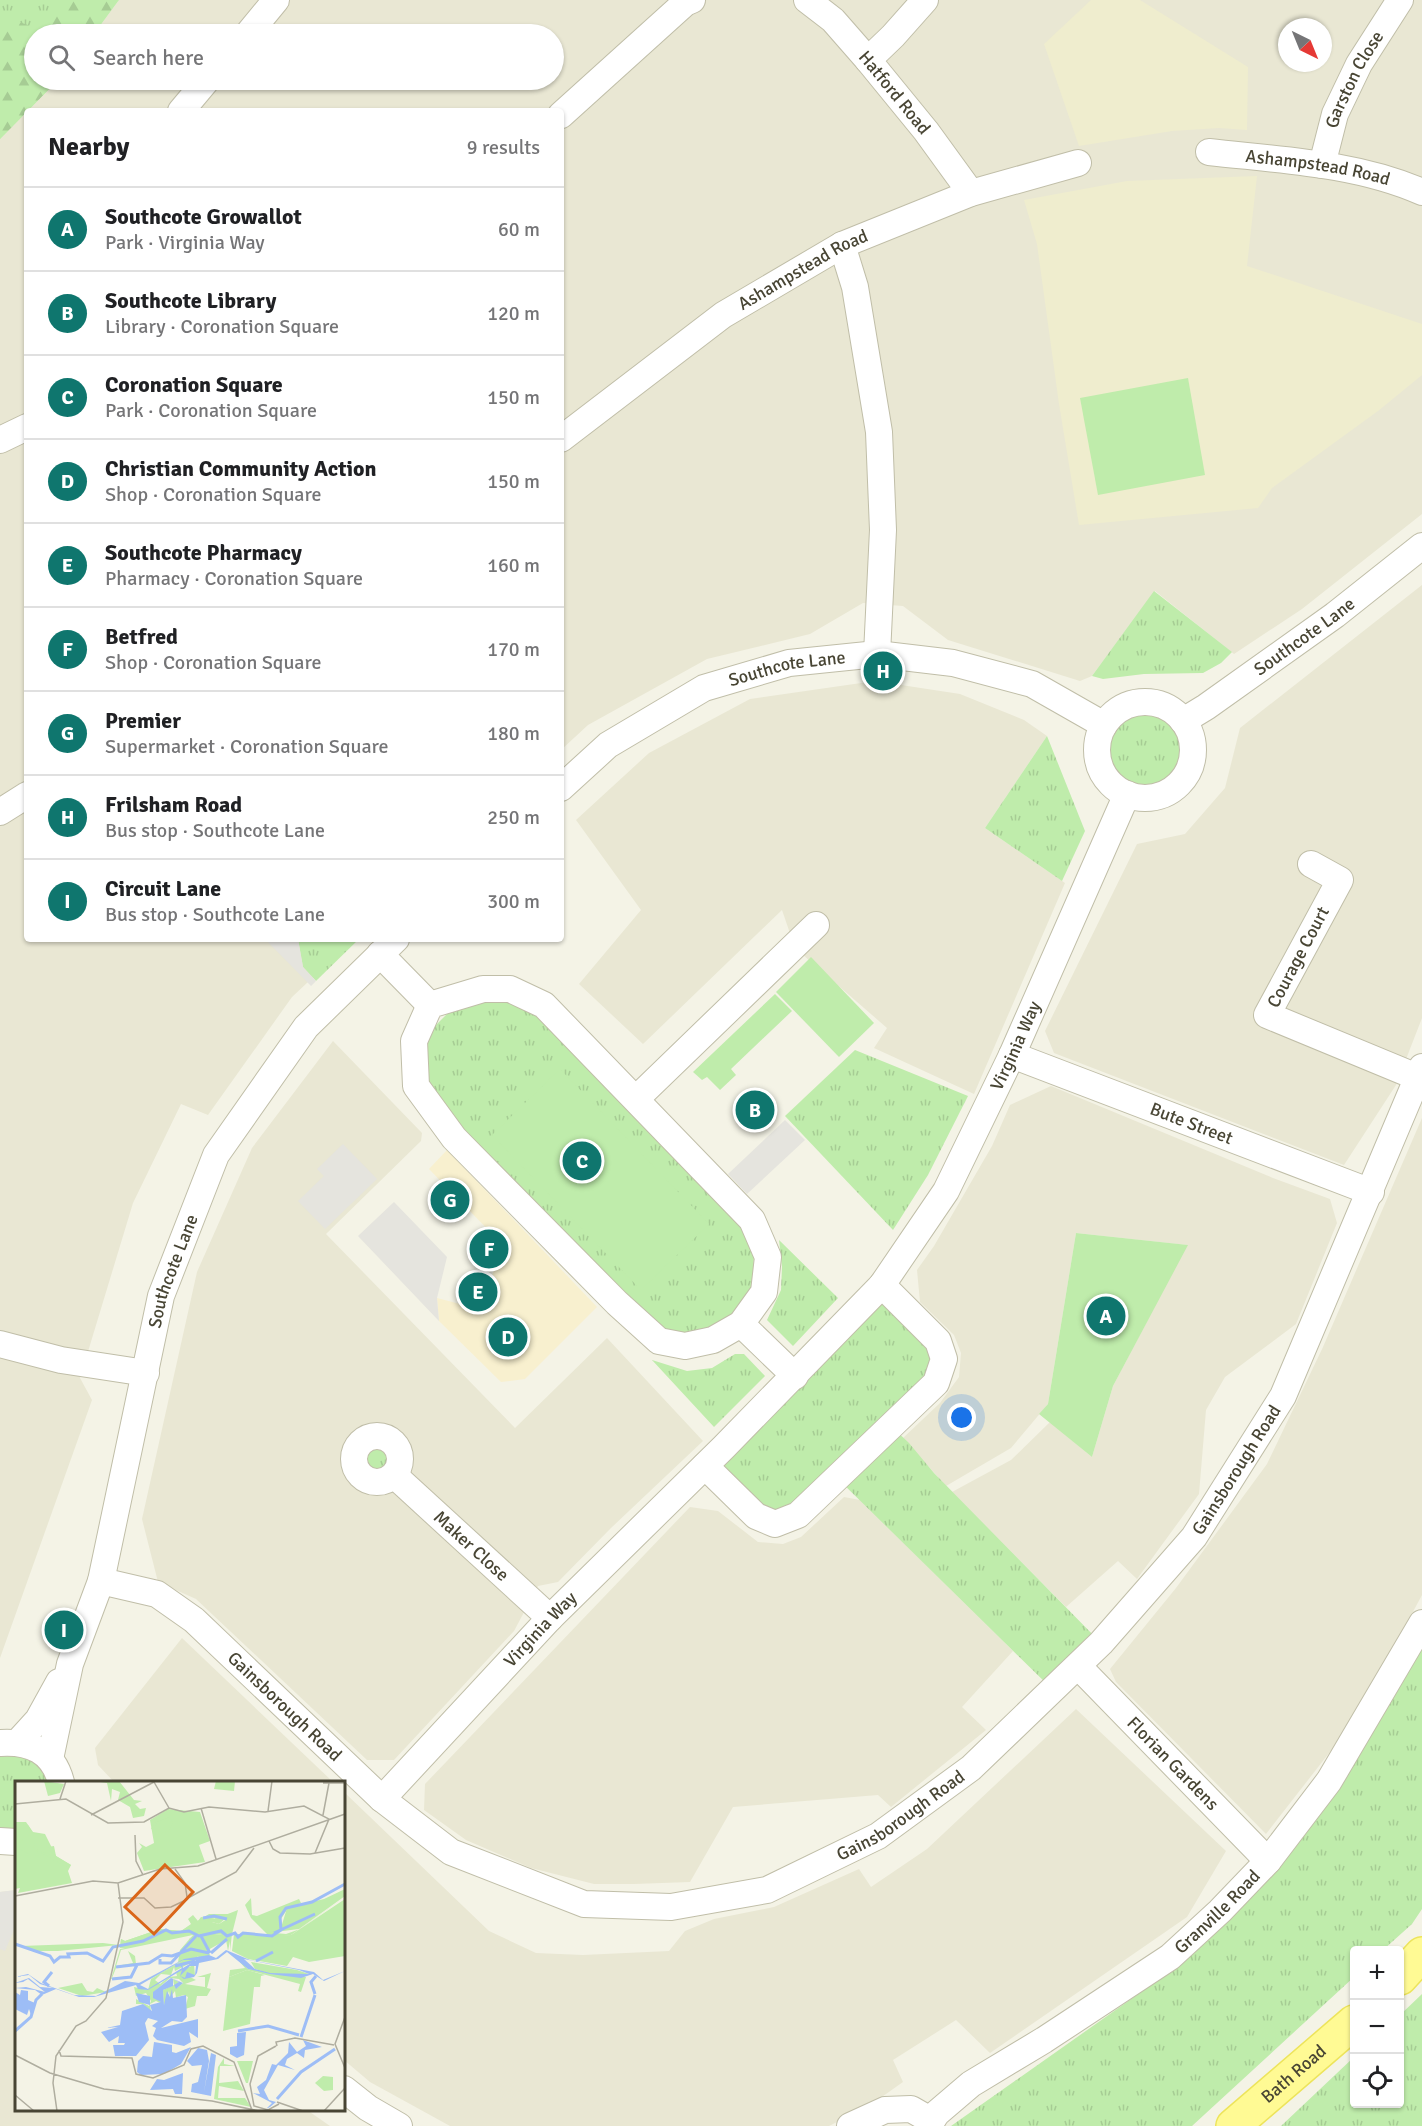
<!DOCTYPE html>
<meta charset="utf-8">
<style>
:root{--surface:#fff;--page:#f6f6f6;--text:#202124;--muted:#757577;--line:#e0e0e0;--accent:#0f766e}
body{margin:0;font-family:Signika,sans-serif;background:var(--page);color:var(--text)}
.controls{position:absolute;right:18px;bottom:18px;display:grid;overflow:hidden;border-radius:6px;box-shadow:0 2px 4px #0004}
.controls button{width:54px;height:54px;display:grid;place-items:center;padding:0;border:0;border-bottom:2px solid var(--line);background:var(--surface);color:var(--text);font:30px sans-serif}
.compass{position:absolute;left:1278px;top:18px;width:54px;height:54px;border-radius:50%;background:var(--surface);box-shadow:0 2px 4px #0004;rotate:137deg}
.you{position:absolute;left:962px;top:1418px;width:21px;height:21px;margin:-15px;border:4px solid #fff;border-radius:50%;background:#1a73e8;box-shadow:0 0 0 9px #1a73e833}
.badge{display:grid;place-items:center;width:39px;height:39px;border-radius:50%;background:var(--accent);color:#fff;font-size:20px;font-weight:700}
.pin{position:absolute;translate:-50% -50%;border:3px solid #fff;box-shadow:0 2px 6px #0006}
.list{margin:0;padding:0;list-style:none}
h2{display:flex;justify-content:space-between;align-items:center;height:78px;margin:0;padding:0 24px;font-size:26px}
h2 small{font-size:20px;font-weight:400;color:var(--muted)}
.list li{display:grid;grid-template-columns:39px 1fr auto;gap:18px;align-items:center;box-sizing:border-box;height:84px;padding:0 24px;border-top:2px solid var(--line)}
.list b{display:block;font-size:22px;white-space:nowrap}
.list p{margin:0;font-size:20px;white-space:nowrap;color:var(--muted)}
.list em{font-size:20px;font-style:normal;color:var(--muted)}
.icon{flex:none;width:33px;height:33px;fill:none;stroke:currentColor;stroke-width:2;stroke-linecap:round;stroke-linejoin:round}
.map{position:relative;flex:none;width:1422px;height:2126px;overflow:hidden}
.search{position:absolute;background:var(--surface);box-shadow:0 2px 4px #0004;left:24px;top:24px;width:540px;height:66px;display:flex;align-items:center;gap:15px;box-sizing:border-box;padding:0 21px;border-radius:33px;color:var(--muted);font-size:22px}
.panel{position:absolute;background:var(--surface);box-shadow:0 2px 4px #0004;left:24px;top:108px;width:540px;height:834px;border-radius:6px}
.map>svg:first-child{display:block}
.residential{fill:#e9e7d3;fill-rule:evenodd}
.commercial{fill:#f8f0cf}
.education{fill:#efedce}
.grass{fill:url(#grass-tufts)}
.forest{fill:url(#forest-firs)}
.garden{fill:#bfecab}
.parking{fill:#e5e4de}
.lines{fill:none;stroke-linecap:round;stroke-linejoin:round}
.minor-casing{stroke:#c0bea8;stroke-width:28}
.major-casing{stroke:#ede45b;stroke-width:36}
.minor{stroke:#fff;stroke-width:26}
.major{stroke:#fffa94;stroke-width:33}
.labels{text-anchor:middle;stroke-width:4.5;stroke-linejoin:round;paint-order:stroke}
.street-label{font-size:18px;fill:#484534;stroke:#fff}
.inset-river{fill:none;stroke:#9dbdf6;stroke-width:3}
.inset-road{fill:none;stroke:#afad9f;stroke-width:1.5}
.view{fill:#da6619;fill-opacity:0.15;stroke:#da6619;stroke-width:3}
.inset-edge{fill:none;stroke:#484534;stroke-width:3}
</style>
<div class="map">
<svg width="1422" height="2126" viewBox="0 0 1422 2126">
<defs>
<pattern id="grass-tufts" width="24" height="20" patternUnits="userSpaceOnUse" patternTransform="scale(1.5)"><rect width="24" height="20" fill="#bfecab"/><path d="M3 7l-1-3M5 7V3M7 7l1-3M15 17l-1-3M17 17v-4M19 17l1-3" fill="none" stroke="#a6cc94"/></pattern>
<pattern id="forest-firs" width="22" height="20" patternUnits="userSpaceOnUse" patternTransform="scale(1.5)"><rect width="22" height="20" fill="#bfecab"/><path d="M5 1l3.5 6h-7zM16 11l3.5 6h-7z" fill="#a6cc94"/></pattern>
</defs>
<rect width="100%" height="100%" fill="#f4f3e6"/>
<g class="residential">
<path d="M 119,0 L 1422,0 L 1422,514 L 1302,609 L 1234,654 L 1155,591 L 1092,676 L 1080,681 L 948,640 L 903,606 L 863,603 L 810,634 L 707,659 L 588,725 L 561,750 L 561,111 L 27,111 L 58,80 L 554,80 L 554,34 L 94,34 ZM 1287,27 L 1323,27 L 1323,63 L 1287,63 Z"/>
<path d="M 27,111 L 27,939 L 354,939 L 292,997 L 208,1115 L 181,1104 L 133,1203 L 80,1378 L 92,1400 L 0,1658 L 0,139 Z"/>
<path d="M 1422,585 L 1422,1018 L 1396,1085 L 1344,1165 L 1054,1053 L 1045,1031 L 1137,844 L 1185,834 L 1225,788 L 1240,728 Z"/>
<path d="M 875,681 L 960,694 L 1024,720 L 1047,736 L 985,828 L 1065,883 L 974,1094 L 874,1048 L 887,1028 L 795,948 L 782,910 L 643,1044 L 579,984 L 641,910 L 576,820 L 649,753 L 750,699 Z"/>
<path d="M 333,1041 L 422,1133 L 421,1141 L 326,1234 L 515,1428 L 607,1338 L 703,1441 L 611,1528 L 558,1582 L 538,1586 L 514,1631 L 394,1760 L 367,1760 L 196,1599 L 158,1582 L 142,1519 L 197,1272 L 252,1148 Z"/>
<path d="M 1051,1086 L 1273,1178 L 1330,1199 L 1337,1223 L 1296,1324 L 1225,1377 L 1206,1410 L 1199,1494 L 1137,1579 L 1118,1561 L 1066,1607 L 952,1492 L 1011,1460 L 1050,1422 L 1092,1457 L 1113,1386 L 1187,1245 L 1076,1233 L 1048,1404 L 1011,1448 L 946,1486 L 903,1438 L 940,1403 L 959,1377 L 961,1353 L 954,1335 L 920,1302 L 917,1270 L 934,1246 L 992,1146 L 1010,1105 Z"/>
<path d="M 1422,1118 L 1422,1595 L 1354,1721 L 1266,1834 L 1116,1682 L 1110,1669 L 1176,1588 L 1267,1464 L 1323,1347 Z"/>
<path d="M 844,1497 L 860,1500 L 1013,1651 L 962,1707 L 986,1730 L 891,1807 L 878,1795 L 733,1807 L 690,1882 L 634,1884 L 594,1884 L 531,1868 L 466,1840 L 424,1810 L 425,1784 L 690,1507 L 718,1511 L 758,1542 L 783,1544 L 801,1537 Z"/>
<path d="M 182,1638 L 333,1782 L 114,1782 L 98,1765 L 95,1748 Z"/>
<path d="M 1076,1709 L 1226,1851 L 1187,1917 L 990,2053 L 956,2020 L 893,2060 L 903,2082 L 869,2106 L 829,2126 L 450,2126 L 370,2082 L 344,2060 L 344,1792 L 489,1931 L 536,1953 L 583,1955 L 669,1951 L 685,1931 L 714,1919 L 774,1907 L 859,1869 L 871,1887 L 927,1849 Z"/>
<path d="M 16,1890 L 16,2110 L 307,2110 L 330,2126 L 0,2126 L 0,1892 Z"/>
</g>
<path class="commercial" d="M 447,1150 L 597,1307 L 525,1379 L 501,1382 L 439,1321 L 437,1298 L 483,1310 L 501,1243 L 429,1169 Z"/>
<g class="education">
<path d="M 1091,0 L 1140,0 L 1248,67 L 1247,130 L 1219,128 L 1172,131 L 1079,146 L 1044,44 Z"/>
<path d="M 1257,176 L 1247,266 L 1422,324 L 1422,375 L 1378,411 L 1272,488 L 1258,508 L 1079,525 L 1059,404 L 1037,244 L 1024,200 L 1127,181 Z"/>
</g>
<g class="grass">
<path d="M 0,0 L 119,0 L 34,34 L 34,80 L 58,80 L 0,139 Z"/>
<path d="M 1154,591 L 1232,652 L 1221,663 L 1203,673 L 1144,674 L 1103,679 L 1092,676 Z"/>
<circle cx="1144" cy="750" r="39"/>
<path d="M 1047,736 L 1085,831 L 1062,881 L 985,828 Z"/>
<path d="M 298,939 L 359,939 L 316,981 L 303,967 Z"/>
<path d="M 505,999 L 521,1006 L 538,1017 L 736,1221 L 746,1235 L 754,1254 L 753,1285 L 741,1308 L 714,1330 L 687,1334 L 663,1330 L 637,1313 L 429,1093 L 423,1049 L 435,1026 L 452,1009 L 465,1003 Z"/>
<path d="M 855,1050 L 968,1096 L 928,1175 L 893,1230 L 785,1116 Z"/>
<path d="M 779,1240 L 838,1298 L 793,1346 L 767,1320 L 781,1290 L 782,1267 Z"/>
<path d="M 882,1285 L 944,1359 L 891,1426 L 909,1443 L 934,1473 L 1101,1643 L 1052,1689 L 837,1478 L 775,1524 L 705,1466 Z"/>
<path d="M 735,1354 L 744,1354 L 765,1376 L 714,1427 L 652,1360 L 687,1371 L 712,1368 Z"/>
<circle cx="377" cy="1459" r="13"/>
<path d="M 1422,1648 L 1422,1909 L 1412,1924 L 1383,1950 L 1354,1950 L 1354,1977 L 1192,2126 L 951,2126 L 1178,1966 L 1281,1866 L 1333,1796 Z"/>
<path d="M 10,1753 L 36,1760 L 52,1782 L 16,1782 L 16,1833 L 0,1831 L 0,1756 Z"/>
<path d="M 1422,1994 L 1422,2126 L 1281,2126 L 1354,2057 L 1354,2104 L 1400,2104 L 1400,2015 Z"/>
</g>
<path class="forest" d="M 63,0 L 119,0 L 94,34 L 34,34 L 34,80 L 58,80 L 0,139 L 0,12 L 16,21 L 34,27 L 59,8 Z"/>
<g class="garden">
<path d="M 1188,378 L 1205,475 L 1098,495 L 1080,398 Z"/>
<path d="M 811,957 L 874,1023 L 839,1057 L 776,992 Z"/>
<path d="M 775,994 L 792,1011 L 731,1069 L 736,1075 L 720,1090 L 707,1077 L 702,1080 L 693,1072 Z"/>
<path d="M 560,1069 L 709,1224 L 641,1290 L 492,1135 Z"/>
<path d="M 1076,1233 L 1188,1245 L 1113,1386 L 1092,1457 L 1039,1414 L 1048,1404 Z"/>
</g>
<g class="parking">
<path d="M 265,939 L 298,939 L 303,967 L 316,981 L 311,986 Z"/>
<path d="M 785,1120 L 805,1140 L 747,1194 L 728,1174 Z"/>
<path d="M 343,1144 L 377,1179 L 325,1229 L 298,1201 L 324,1176 L 317,1169 Z"/>
<path d="M 394,1202 L 447,1257 L 437,1298 L 439,1321 L 358,1236 Z"/>
<path d="M 16,1890 L 16,1925 L 5,1951 L 0,1949 L 0,1892 Z"/>
</g>
<g class="lines">
<g class="minor-casing">
<g id="minor">
<path id="s1" d="M 807,0 L 833,20 L 868,60 L 926,131 L 971,193"/>
<path d="M 248,34 L 276,0"/>
<path d="M 868,60 L 893,36 L 925,0"/>
<path d="M 181,111 L 207,80"/>
<path d="M 561,115 L 685,3 L 692,0"/>
<path id="s2" d="M 1209,152 C 1279,160 1357,163 1422,192"/>
<path id="s3" d="M 1322,165 L 1335,114 L 1359,64 L 1400,0"/>
<path d="M 842,245 L 855,287 L 879,432 L 883,530 L 877,654"/>
<path id="s4" d="M 561,439 L 723,315 L 842,245 L 971,193 L 1078,163"/>
<path d="M 0,440 L 27,427"/>
<circle cx="1145" cy="750" r="48"/>
<path id="s5" d="M 1183,721 L 1206,707 L 1335,615 L 1422,546"/>
<path id="s6" d="M 561,788 L 608,745 L 704,688 L 789,663 L 877,654 L 953,663 L 1032,684 L 1104,725"/>
<path d="M 0,812 L 27,795"/>
<path d="M 1311,864 L 1340,880 L 1267,1015 L 1417,1077"/>
<path d="M 380,954 L 430,1005"/>
<path d="M 483,989 L 510,989 L 544,1005 L 752,1220 L 768,1257 L 764,1292 L 741,1324 L 713,1340 L 685,1346 L 659,1341 L 617,1303 L 454,1138 L 416,1086 L 414,1041 L 430,1005 Z"/>
<path id="s7" d="M 1012,1055 L 1371,1192"/>
<path d="M 636,1099 L 816,925"/>
<path d="M 741,1324 L 795,1376"/>
<path d="M 0,1344 L 61,1360 L 146,1373"/>
<circle cx="377" cy="1459" r="23"/>
<path d="M 705,1466 L 756,1516 L 775,1524 L 798,1515 L 936,1383 L 944,1359 L 938,1341 L 882,1285"/>
<path id="s8" d="M 394,1475 L 550,1618"/>
<path id="s9" d="M 101,1581 L 157,1594 L 194,1620 L 382,1799 L 451,1852 L 584,1904 L 671,1907 L 767,1890 L 878,1836 L 971,1768 L 1101,1643 L 1194,1537 L 1283,1396 L 1422,1067"/>
<path id="s10" d="M 1078,1666 L 1268,1861"/>
<path d="M 18,1742 L 38,1720 L 59,1682"/>
<path d="M 0,1743 C 30,1741 53,1751 61,1782"/>
<path id="s11" d="M 50,1759 L 70,1664 L 101,1581 L 161,1296 L 216,1155 L 306,1027 L 396,939"/>
<path id="s12" d="M 382,1799 L 550,1618 L 724,1447 L 882,1285 L 946,1191 L 1012,1055 L 1127,794"/>
<path d="M 0,1841 L 16,1842"/>
<path d="M 344,2089 L 368,2108 L 399,2126"/>
<path d="M 850,2126 L 885,2110 L 911,2109 L 932,2121"/>
<path id="s13" d="M 928,2126 L 937,2113 L 971,2084 L 1044,2040 L 1170,1957 L 1220,1911 L 1268,1861 L 1329,1781 L 1422,1623"/>
</g>
</g>
<g class="major-casing">
<g id="major">
<path d="M 1400,1978 L 1422,1954"/>
<path id="s14" d="M 1233,2126 L 1354,2022"/>
</g>
</g>
<use href="#minor" class="minor"/>
<use href="#major" class="major"/>
</g>
<g class="labels">
<g class="street-label">
<text dy="6" stroke="none"><textPath href="#s3" startOffset="92">Garston Close</textPath></text>
<text dy="6" stroke="none"><textPath href="#s1" startOffset="128">Hatford Road</textPath></text>
<text dy="6" stroke="none"><textPath href="#s2" startOffset="110">Ashampstead Road</textPath></text>
<text dy="6" stroke="none"><textPath href="#s4" startOffset="296">Ashampstead Road</textPath></text>
<text dy="6" stroke="none"><textPath href="#s5" startOffset="148">Southcote Lane</textPath></text>
<text dy="6" stroke="none"><textPath href="#s6" startOffset="261">Southcote Lane</textPath></text>
<text transform="translate(1298 957) rotate(-62)" y="6">Courage Court</text>
<text dy="6" stroke="none"><textPath href="#s12" startOffset="992">Virginia Way</textPath></text>
<text dy="6" stroke="none"><textPath href="#s7" startOffset="192">Bute Street</textPath></text>
<text dy="6" stroke="none"><textPath href="#s11" startOffset="504">Southcote Lane</textPath></text>
<text dy="6" stroke="none"><textPath href="#s9" startOffset="1416">Gainsborough Road</textPath></text>
<text dy="6" stroke="none"><textPath href="#s8" startOffset="105">Maker Close</textPath></text>
<text dy="6" stroke="none"><textPath href="#s12" startOffset="232">Virginia Way</textPath></text>
<text dy="6" stroke="none"><textPath href="#s9" startOffset="228">Gainsborough Road</textPath></text>
<text dy="6" stroke="none"><textPath href="#s10" startOffset="136">Florian Gardens</textPath></text>
<text dy="6" stroke="none"><textPath href="#s9" startOffset="930">Gainsborough Road</textPath></text>
<text dy="6" stroke="none"><textPath href="#s13" startOffset="362">Granville Road</textPath></text>
<text dy="6" stroke="none"><textPath href="#s14" startOffset="80">Bath Road</textPath></text>
</g>
</g>
<g transform="translate(15 1781)">
<rect width="330" height="330" fill="#f4f3e6"/>
<path d="M 29,0 L 49,3 L 45,12 L 33,15 ZM 201,0 L 220,0 L 219,10 L 199,8 ZM 153,28 L 185,31 L 195,60 L 184,64 L 190,81 L 129,90 L 122,72 L 127,66 L 124,62 L 131,66 L 139,62 L 135,39 ZM 0,41 L 11,41 L 18,51 L 30,53 L 41,75 L 56,84 L 53,90 L 57,102 L 3,112 L 5,107 L 0,108 ZM 330,108 L 330,115 L 284,148 L 260,151 L 265,150 L 272,127 L 309,118 ZM 330,118 L 330,175 L 294,181 L 278,176 L 272,185 L 233,178 L 217,170 L 219,153 L 223,156 L 276,154 ZM 201,133 L 216,133 L 204,143 L 197,141 L 196,142 L 105,167 L 106,158 L 110,160 L 145,148 L 166,150 L 176,143 L 173,138 L 178,134 L 183,140 L 186,136 L 200,138 ZM 192,152 L 216,155 L 213,170 L 211,159 L 193,169 L 195,174 L 190,177 L 195,177 L 190,177 L 181,179 L 169,179 L 147,192 L 125,203 L 124,204 L 168,179 L 170,179 L 172,178 L 184,178 L 183,175 L 182,177 L 170,178 L 164,181 L 164,174 L 175,157 ZM 88,162 L 104,164 L 43,170 L 18,170 L 6,165 ZM 236,181 L 282,189 L 294,193 L 257,193 L 240,188 ZM 232,189 L 250,194 L 246,195 L 245,206 L 239,206 L 235,243 L 208,250 L 214,196 ZM 209,277 L 209,283 L 220,285 L 205,285 L 204,302 L 223,300 L 229,310 L 204,305 L 203,317 L 230,317 L 236,326 L 199,318 L 203,286 ZM 222,280 L 238,280 L 233,302 L 231,302 Z" fill="#bfecab"/>
<path d="M 79,0 L 104,0 L 119,19 L 127,20 L 120,23 L 125,28 L 131,27 L 129,35 L 118,37 L 115,26 L 103,19 L 105,11 L 97,8 L 96,20 L 92,2 ZM 154,36 L 158,42 L 154,50 L 140,54 L 136,47 L 143,42 L 142,41 L 141,42 L 139,42 ZM 0,41 L 13,44 L 18,52 L 28,55 L 26,66 L 21,61 L 18,66 L 39,76 L 33,66 L 39,65 L 41,75 L 56,84 L 53,87 L 21,69 L 13,73 L 0,65 L 8,59 L 0,56 ZM 330,116 L 276,154 L 255,157 L 223,156 L 217,153 L 215,170 L 215,155 L 192,152 L 174,159 L 166,172 L 166,177 L 177,177 L 179,173 L 181,177 L 163,181 L 165,169 L 178,154 L 106,169 L 101,185 L 118,182 L 113,170 L 120,175 L 121,183 L 101,187 L 97,197 L 115,195 L 96,198 L 105,168 L 110,167 L 105,167 L 106,158 L 110,160 L 145,148 L 166,150 L 194,133 L 201,133 L 203,137 L 190,139 L 204,143 L 212,138 L 205,136 L 223,129 L 217,153 L 252,153 L 236,137 L 230,124 L 236,117 L 237,134 L 242,135 L 284,118 L 286,122 L 273,127 L 266,138 L 267,149 L 260,152 L 271,153 L 285,148 ZM 218,173 L 233,188 L 291,196 L 286,211 L 283,210 L 285,203 L 232,189 L 214,196 L 215,189 L 230,187 ZM 195,177 L 181,179 L 160,190 L 159,186 L 156,194 L 146,193 L 140,199 L 145,203 L 154,196 L 162,195 L 161,191 L 179,184 L 180,194 L 173,195 L 181,199 L 170,203 L 190,206 L 190,196 L 182,196 L 196,192 L 192,207 L 196,208 L 192,215 L 182,215 L 180,225 L 170,228 L 173,216 L 169,214 L 162,216 L 162,224 L 160,210 L 155,217 L 154,210 L 149,225 L 148,209 L 159,204 L 158,198 L 164,201 L 162,207 L 168,202 L 164,198 L 155,197 L 140,210 L 138,217 L 144,217 L 147,223 L 141,220 L 135,223 L 136,231 L 128,223 L 121,223 L 121,218 L 134,225 L 136,220 L 131,212 L 121,215 L 119,206 L 133,209 L 136,198 L 169,179 ZM 67,202 L 72,210 L 78,211 L 82,207 L 91,211 L 67,215 L 43,207 Z" fill="#bfecab"/>
<path d="M 308,295 L 318,296 L 318,309 L 309,310 L 300,302 Z" fill="#bfecab"/>
<path d="M 211,169 L 235,179 L 299,191 L 308,199 L 330,190 L 309,200 L 298,193 L 286,197 L 255,193 L 233,188 L 212,171 L 203,178 L 184,182 L 182,192 L 179,196 L 169,198 L 165,195 L 170,197 L 172,191 L 180,194 L 181,185 L 175,185 L 165,195 L 167,189 L 133,209 L 123,208 L 121,204 L 79,216 L 64,216 L 41,208 L 27,214 L 20,209 L 0,207 L 11,206 L 30,211 L 13,198 L 8,201 L 0,202 L 14,197 L 25,206 L 38,207 L 25,203 L 14,194 L 0,196 L 13,193 L 26,202 L 59,214 L 81,215 L 110,200 L 124,202 L 169,178 L 194,174 L 201,177 ZM 229,178 L 284,189 L 294,193 L 255,192 L 240,188 ZM 168,179 L 181,179 L 168,187 L 167,184 L 165,184 L 167,187 L 133,208 L 125,204 ZM 156,197 L 168,202 L 161,208 L 159,204 L 164,201 L 158,198 L 158,205 L 148,209 L 149,224 L 152,210 L 155,216 L 157,208 L 158,217 L 171,214 L 172,236 L 167,241 L 157,240 L 146,247 L 183,238 L 183,257 L 174,251 L 176,261 L 169,265 L 142,259 L 138,255 L 141,247 L 137,245 L 143,240 L 133,237 L 130,242 L 134,259 L 121,275 L 100,275 L 98,264 L 109,264 L 110,262 L 103,262 L 104,255 L 94,261 L 86,251 L 103,246 L 91,247 L 105,244 L 107,230 L 128,223 L 137,230 L 135,224 L 124,221 L 121,212 L 135,215 L 135,224 L 146,221 L 138,217 L 138,211 ZM 6,209 L 13,210 L 13,219 L 20,222 L 16,234 L 14,228 L 12,234 L 0,228 L 0,211 L 5,214 ZM 231,251 L 229,274 L 222,277 L 215,273 L 215,266 L 222,265 L 222,252 ZM 288,259 L 307,266 L 290,269 L 289,277 L 282,272 L 272,278 L 270,284 L 280,289 L 263,284 L 249,309 L 254,319 L 261,321 L 255,326 L 251,328 L 257,322 L 238,312 L 245,313 L 242,306 L 251,299 L 257,283 L 261,284 L 273,272 L 274,261 L 282,271 L 291,265 ZM 139,261 L 157,264 L 157,271 L 161,272 L 176,266 L 166,283 L 149,293 L 126,294 L 122,291 L 123,280 L 128,275 L 137,276 ZM 183,267 L 192,269 L 194,280 L 189,311 L 196,272 L 201,274 L 196,315 L 176,311 L 177,303 L 183,301 L 187,284 L 177,285 L 172,280 ZM 168,292 L 167,313 L 160,313 L 158,308 L 135,309 L 142,298 L 149,299 Z" fill="#9dbdf6" fill-rule="evenodd"/>
<path class="inset-river" d="M 188,137 L 199,135 L 212,138M 259,152 L 300,133M 186,155 L 195,172M 0,163 L 35,175 L 39,181 L 45,176 L 54,176 L 53,173 L 72,172 L 88,180 L 98,166 L 128,160 L 151,149 L 157,152 L 174,150 L 184,155 L 206,150 L 212,155 L 220,152 L 223,156 L 228,152 L 257,155 L 266,149 L 265,136 L 271,127 L 297,121 L 330,103M 196,172 L 212,158M 145,178 L 145,182 L 156,182 L 181,155M 241,180 L 258,171M 160,185 L 180,180M 101,186 L 134,182 L 147,174 L 157,175 L 176,168 L 194,172M 97,198 L 116,196 L 122,184M 34,205 L 29,201 L 37,191M 300,213 L 296,201 L 301,195M 0,250 L 16,236 L 21,219 L 27,213M 223,250 L 253,245 L 284,254M 286,256 L 300,214M 262,318 L 286,291 L 320,268"/>
<path class="inset-road" d="M 139,1 L 154,27M 308,2 L 330,2M 45,18 L 51,0M 0,23 L 51,18 L 93,42 L 129,41 L 154,27 L 169,31 L 194,26 L 250,31 L 289,25 L 314,38 L 300,72M 186,27 L 201,78M 253,30 L 257,0M 76,34 L 139,1M 308,34 L 314,2M 120,54 L 121,80 L 128,94M 254,60 L 258,68 L 265,72 L 295,73 L 330,67M 160,88 L 170,102 L 172,116M 0,115 L 78,100 L 103,102 L 145,88 L 183,85 L 330,33M 103,117 L 129,117 L 140,127 L 156,126 L 173,118M 173,117 L 221,91 L 239,67M 330,236 L 320,263 L 330,287M 261,265 L 243,275 L 235,303 L 239,325 L 253,329 L 264,323M 262,265 L 261,261 L 280,257 L 319,264M 44,269 L 46,275 L 117,277 L 121,293 L 138,297 L 169,284 L 176,268 L 188,265 L 219,281 L 237,329M 0,274 L 35,292 L 89,308 L 197,320 L 244,330M 0,314 L 19,330M 262,321 L 288,330M 42,330 L 38,302 L 41,275 L 61,245 L 71,240 L 91,217 L 108,141 L 103,102M 309,330 L 330,307"/>
<path class="view" d="M 150,84 L 178,111 L 139,153 L 110,126 Z"/>
<rect width="330" height="330" class="inset-edge"/>
</g>
</svg>
<div class="controls">
<button>+</button>
<button>−</button>
<button><svg class="icon" aria-label="locate" viewBox="0 0 24 24"><circle cx="12" cy="12" r="6"/><path d="M12 2v4M12 18v4M2 12h4M18 12h4"/></svg></button>
</div>
<svg class="compass" viewBox="-18 -18 36 36"><path d="M0-13l5 13h-10z" fill="#e53935"/><path d="M0 13l5-13h-10z" fill="#757577"/></svg>
<div class="you"></div>
<div class="pin badge" style="left:1106px;top:1316px">A</div>
<div class="pin badge" style="left:755px;top:1110px">B</div>
<div class="pin badge" style="left:582px;top:1161px">C</div>
<div class="pin badge" style="left:508px;top:1337px">D</div>
<div class="pin badge" style="left:478px;top:1292px">E</div>
<div class="pin badge" style="left:489px;top:1249px">F</div>
<div class="pin badge" style="left:450px;top:1200px">G</div>
<div class="pin badge" style="left:883px;top:671px">H</div>
<div class="pin badge" style="left:64px;top:1630px">I</div>
<div class="search"><svg class="icon" aria-label="search" viewBox="0 0 24 24"><circle cx="10" cy="10" r="6"/><path d="M15 15l6 6"/></svg>Search here</div>
<section class="panel">
<h2>Nearby<small>9 results</small></h2>
<ul class="list">
<li><span class="badge">A</span><div><b>Southcote Growallot</b><p>Park · Virginia Way</p></div><em>60 m</em></li>
<li><span class="badge">B</span><div><b>Southcote Library</b><p>Library · Coronation Square</p></div><em>120 m</em></li>
<li><span class="badge">C</span><div><b>Coronation Square</b><p>Park · Coronation Square</p></div><em>150 m</em></li>
<li><span class="badge">D</span><div><b>Christian Community Action</b><p>Shop · Coronation Square</p></div><em>150 m</em></li>
<li><span class="badge">E</span><div><b>Southcote Pharmacy</b><p>Pharmacy · Coronation Square</p></div><em>160 m</em></li>
<li><span class="badge">F</span><div><b>Betfred</b><p>Shop · Coronation Square</p></div><em>170 m</em></li>
<li><span class="badge">G</span><div><b>Premier</b><p>Supermarket · Coronation Square</p></div><em>180 m</em></li>
<li><span class="badge">H</span><div><b>Frilsham Road</b><p>Bus stop · Southcote Lane</p></div><em>250 m</em></li>
<li><span class="badge">I</span><div><b>Circuit Lane</b><p>Bus stop · Southcote Lane</p></div><em>300 m</em></li>
</ul>
</section>
</div>
